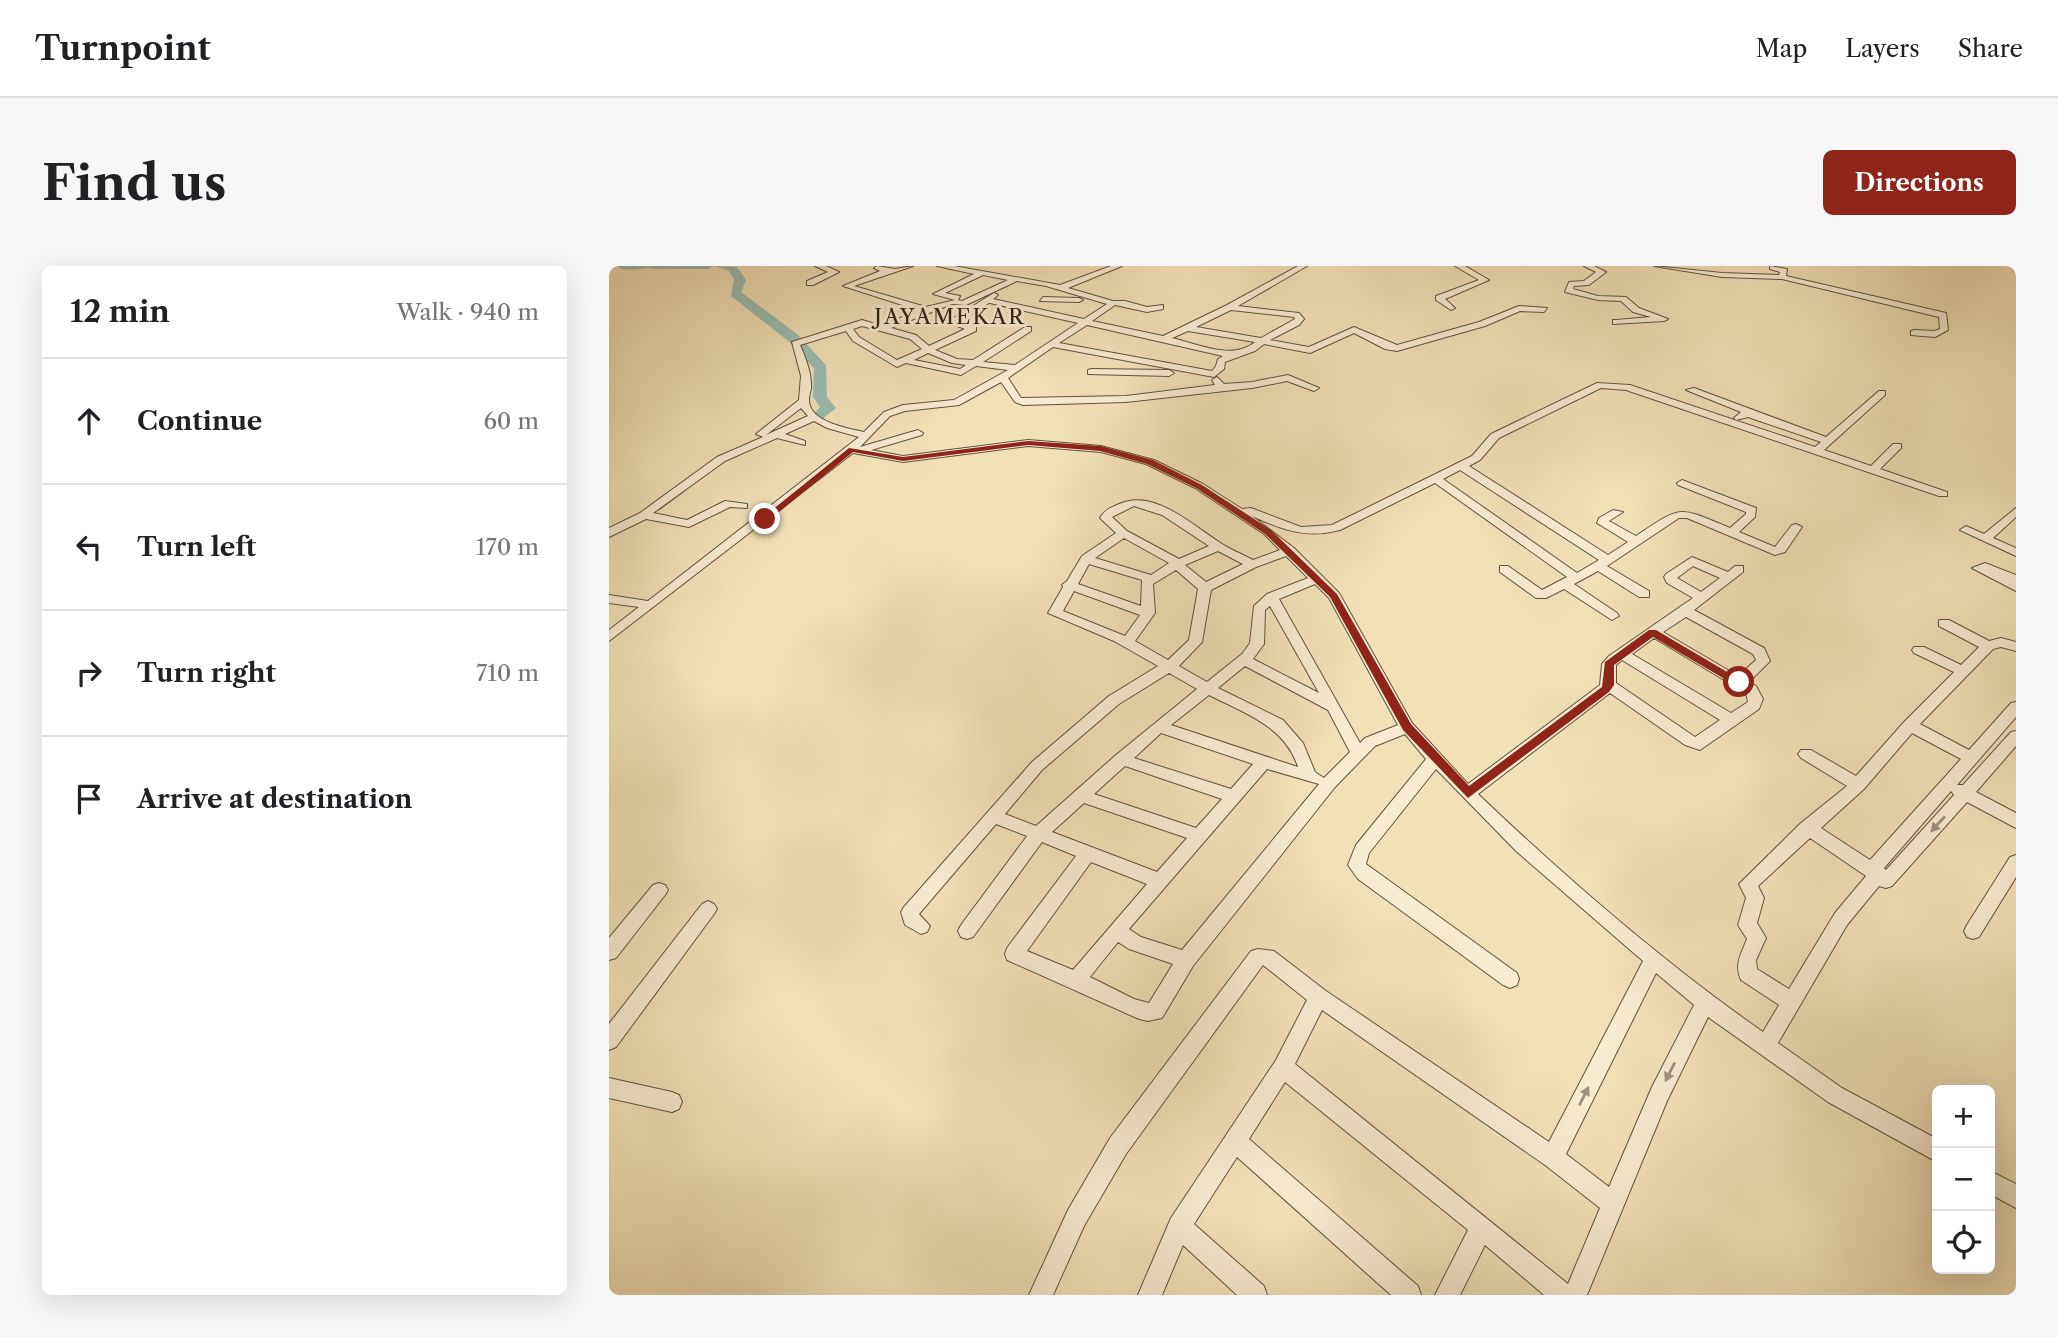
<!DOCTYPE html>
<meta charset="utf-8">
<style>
:root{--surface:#fff;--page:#f6f6f6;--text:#202124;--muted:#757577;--line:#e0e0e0;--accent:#8f2418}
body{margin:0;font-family:"Libre Caslon Text",serif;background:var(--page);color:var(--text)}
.controls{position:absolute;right:21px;bottom:21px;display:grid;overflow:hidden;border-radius:10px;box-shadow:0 7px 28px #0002}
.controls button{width:63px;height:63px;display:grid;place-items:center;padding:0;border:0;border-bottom:2px solid var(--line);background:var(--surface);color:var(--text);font:35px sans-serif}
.stop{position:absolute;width:21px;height:21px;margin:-16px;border:5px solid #8f2418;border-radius:50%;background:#fff}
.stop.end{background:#8f2418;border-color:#fff;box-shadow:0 2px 7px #0008}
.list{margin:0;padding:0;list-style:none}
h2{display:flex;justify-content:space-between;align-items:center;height:91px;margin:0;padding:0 28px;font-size:30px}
h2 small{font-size:23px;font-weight:400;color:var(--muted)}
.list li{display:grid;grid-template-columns:46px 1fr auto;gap:21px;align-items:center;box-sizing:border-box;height:126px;padding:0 28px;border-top:2px solid var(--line)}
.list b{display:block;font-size:26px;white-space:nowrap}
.list em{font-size:23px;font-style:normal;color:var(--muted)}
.icon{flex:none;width:38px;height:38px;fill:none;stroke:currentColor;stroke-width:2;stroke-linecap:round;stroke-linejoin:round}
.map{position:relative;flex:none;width:1407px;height:1029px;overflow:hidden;border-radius:10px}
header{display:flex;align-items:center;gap:42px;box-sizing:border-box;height:98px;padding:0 35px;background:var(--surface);border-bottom:2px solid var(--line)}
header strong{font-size:33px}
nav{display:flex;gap:38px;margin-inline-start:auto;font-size:24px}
.intro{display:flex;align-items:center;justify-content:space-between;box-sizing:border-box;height:168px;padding:0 42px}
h1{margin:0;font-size:49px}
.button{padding:18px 32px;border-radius:10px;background:var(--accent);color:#fff;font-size:24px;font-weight:700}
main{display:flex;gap:42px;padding:0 42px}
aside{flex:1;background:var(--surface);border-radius:10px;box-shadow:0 7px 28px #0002}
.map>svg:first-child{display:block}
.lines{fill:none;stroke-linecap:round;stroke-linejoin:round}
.stream{stroke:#708072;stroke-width:2.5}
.river{fill:#9bbdb0;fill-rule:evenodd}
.minor-casing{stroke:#60533e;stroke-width:2}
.minor{fill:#f7ebd0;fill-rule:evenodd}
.oneway{fill:#9d917c}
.route{fill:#8f2418}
.labels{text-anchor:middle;stroke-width:6;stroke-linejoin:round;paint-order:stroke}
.far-quarter-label{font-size:21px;letter-spacing:2px;fill:#302415;stroke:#f7ebd0}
</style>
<header>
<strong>Turnpoint</strong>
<nav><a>Map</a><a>Layers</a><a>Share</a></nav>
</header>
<div class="intro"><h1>Find us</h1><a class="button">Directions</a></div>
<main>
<aside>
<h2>12 min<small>Walk · 940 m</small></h2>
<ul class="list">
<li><svg class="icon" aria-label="ahead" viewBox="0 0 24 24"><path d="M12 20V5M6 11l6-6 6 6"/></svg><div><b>Continue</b></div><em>60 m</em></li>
<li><svg class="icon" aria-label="left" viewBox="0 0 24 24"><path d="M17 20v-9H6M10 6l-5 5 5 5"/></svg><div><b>Turn left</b></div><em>170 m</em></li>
<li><svg class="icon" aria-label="right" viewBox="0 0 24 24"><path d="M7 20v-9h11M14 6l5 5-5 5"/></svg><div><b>Turn right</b></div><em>710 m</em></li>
<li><svg class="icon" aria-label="arrive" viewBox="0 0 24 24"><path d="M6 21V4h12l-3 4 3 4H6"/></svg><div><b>Arrive at destination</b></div></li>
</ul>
</aside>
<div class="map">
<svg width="1407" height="1029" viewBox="0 0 1407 1029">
<rect width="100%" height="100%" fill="#f2e0b7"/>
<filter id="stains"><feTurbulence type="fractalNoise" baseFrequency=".00286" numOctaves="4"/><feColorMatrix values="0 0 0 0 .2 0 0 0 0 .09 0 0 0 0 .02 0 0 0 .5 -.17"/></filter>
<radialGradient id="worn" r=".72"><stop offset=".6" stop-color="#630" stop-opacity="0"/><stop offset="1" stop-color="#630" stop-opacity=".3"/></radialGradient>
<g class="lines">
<path class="stream" d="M 50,243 L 77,223"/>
<g class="river">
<path d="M 7,0 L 105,0 L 99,3 L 45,3 C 35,0 19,8 7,0 Z"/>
<path d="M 106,0 L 128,1 L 137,14 L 132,26 L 188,68 L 217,99 L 218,131 L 227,142 L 211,155 L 203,150 L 211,141 L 204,131 L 205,102 L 178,74 L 122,30 L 125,14 L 120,5 Z"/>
</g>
<g class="minor-casing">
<g id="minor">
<path d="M 206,0 L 217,0 L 230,6 L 204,19 L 198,19 L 198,15 L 219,6 Z"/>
<path d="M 268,0 L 286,3 L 304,0 L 245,20 L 317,41 L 346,34 L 324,28 L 365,8 L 328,0 L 345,0 L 451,19 L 502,0 L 513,0 L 459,22 L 504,35 L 516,35 L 538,41 L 554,39 L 554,43 L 538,46 L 506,39 L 483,55 L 554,70 L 618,39 L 689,0 L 698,0 L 629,40 L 690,47 L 695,53 L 690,59 L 661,74 L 700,81 L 745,61 L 788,79 L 870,56 L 910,40 L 938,42 L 935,46 L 911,45 L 876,60 L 788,85 L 776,83 L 745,67 L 701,87 L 655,78 L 646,85 L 616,96 L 615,103 L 605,111 L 444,81 L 399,112 L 412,132 L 517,130 L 606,119 L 603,114 L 608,111 L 615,118 L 643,116 L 679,109 L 710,122 L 705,125 L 678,115 L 643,122 L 517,136 L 414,139 L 406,136 L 392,116 L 350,139 L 296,145 L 281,150 L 251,181 L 309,164 L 314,167 L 313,169 L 262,184 L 294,190 L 419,174 L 492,180 L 545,194 L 594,218 L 633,243 L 642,242 L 692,261 L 723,259 L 863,190 L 882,168 L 988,117 L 1021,119 L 1206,181 L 1212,176 L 1139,151 L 1127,154 L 1125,152 L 1132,146 L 1077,124 L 1085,122 L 1217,171 L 1270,125 L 1276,125 L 1276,129 L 1215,184 L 1262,200 L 1284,178 L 1292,178 L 1292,182 L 1271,203 L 1338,226 L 1338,230 L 1330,230 L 1017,124 L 992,122 L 890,172 L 871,194 L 860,200 L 999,289 L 1019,276 L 988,257 L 990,252 L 1004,244 L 1014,246 L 1000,255 L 1027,270 C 1074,239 1068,240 1121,262 L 1137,248 L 1137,246 L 1069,219 L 1068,217 L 1073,214 L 1147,242 L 1146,251 L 1130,266 L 1166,281 L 1183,259 L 1187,258 L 1193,261 L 1176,286 L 1166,289 L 1078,252 L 1070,252 L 998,300 L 1040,325 L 1040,331 L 1030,331 L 989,305 L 965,318 L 1008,347 L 1010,350 L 1003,354 L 955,323 L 937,332 L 927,332 L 891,306 L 891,300 L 899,300 L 933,324 L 958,311 L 826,217 L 731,264 C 698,273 674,264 643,250 L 685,282 L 730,327 L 803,457 L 859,518 L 991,419 L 993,398 L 1000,390 L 1084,332 L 1058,317 L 1055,311 L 1057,308 L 1083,291 L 1119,306 L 1126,300 L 1134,300 L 1134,306 L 1085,344 L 1155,382 L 1161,395 L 1140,416 L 1147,420 L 1154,433 L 1150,443 L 1091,484 L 1076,479 L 1001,427 L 869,528 C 956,611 1055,697 1154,766 L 1170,739 L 1132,714 C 1125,699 1132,688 1138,673 L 1129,659 L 1137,632 L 1130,618 L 1192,557 L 1238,520 L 1192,492 L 1189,488 L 1192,484 L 1202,484 L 1247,510 L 1296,455 L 1345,406 L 1305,387 L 1303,384 L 1305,381 L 1315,381 L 1352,399 L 1370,381 L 1330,360 L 1330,354 L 1340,354 L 1380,375 L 1392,372 L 1407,376 L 1407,385 L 1392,381 L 1384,383 L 1311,458 L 1360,484 L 1402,437 L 1407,436 L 1407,451 L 1348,519 L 1354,519 L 1402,466 L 1407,465 L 1407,480 L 1367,526 L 1407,547 L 1407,562 L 1358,536 L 1283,620 L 1277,622 L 1270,620 L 1238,659 L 1169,777 L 1233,822 L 1328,873 L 1328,896 L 1219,836 L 1099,751 L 1058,835 L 978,1029 L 935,1029 L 876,979 L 851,1029 L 826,1029 L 859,964 L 676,816 L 640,873 L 809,1020 L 812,1029 L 782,1029 L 628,891 L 585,958 L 655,1020 L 658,1029 L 628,1029 L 574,979 L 553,1029 L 529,1029 L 562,952 L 667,794 L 698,734 L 654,699 L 517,888 L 475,960 L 444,1029 L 420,1029 L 459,944 L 501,872 L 642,685 L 649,683 L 665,685 L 717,725 L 940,876 L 1034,695 L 907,585 L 827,503 L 760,587 L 757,598 L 908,707 L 910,713 L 908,719 L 901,722 L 894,719 L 749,613 L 739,599 L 747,579 L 817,493 L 796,468 L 766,480 L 726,521 L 584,700 L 553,752 L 539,755 L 530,753 L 398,694 L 396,688 L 398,682 L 467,590 L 433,576 L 364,671 L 358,673 L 352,671 L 349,665 L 352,659 L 418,570 L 387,558 L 310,648 L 321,660 L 318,666 L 312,668 L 296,659 L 292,646 L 295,641 L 423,496 L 500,430 L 549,400 L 505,375 L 439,347 L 454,321 L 453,319 L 458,315 L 473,290 L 507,267 L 491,252 C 495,245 500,242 508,239 C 543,221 582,258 610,276 C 620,283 633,288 644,294 L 671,284 L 655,268 L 586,222 L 537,198 L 492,186 L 419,180 L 294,196 L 244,187 L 0,375 L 0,364 L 30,341 L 0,337 L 0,329 L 39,335 L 250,171 L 218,162 L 205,155 L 176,168 L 196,175 L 196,179 L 168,172 L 116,195 L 44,247 L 78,254 L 116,235 L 138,238 L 138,242 L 121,241 L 80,261 L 37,253 L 0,271 L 0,262 L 31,247 L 108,191 L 154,171 L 147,168 L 190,134 L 192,110 L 183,76 L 253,54 L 273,60 L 309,44 L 234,20 L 271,5 L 265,2 ZM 374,9 L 399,14 L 353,35 L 349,34 L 351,30 L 336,27 ZM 408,15 L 437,20 L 498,38 L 475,53 L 384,33 L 389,29 L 385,27 L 338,56 L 356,63 L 320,80 L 307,69 L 282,62 L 343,38 L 357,39 ZM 380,37 L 381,37 L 469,57 L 406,99 L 374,96 L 422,65 L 422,61 L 416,61 L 364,94 L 348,93 L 326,84 L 367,65 L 367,61 L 349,56 ZM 622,44 L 685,51 L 686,53 L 652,72 L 587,61 ZM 478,59 L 614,90 L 609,93 L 607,100 L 603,105 L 450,77 ZM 253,60 L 301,73 L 313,83 L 288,94 L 250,71 L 244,63 ZM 237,65 L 244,75 L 288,101 L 297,97 L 352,109 L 367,100 L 399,104 L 345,134 L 294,139 L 275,146 L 255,166 C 238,162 200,156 200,134 C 200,130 201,126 202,123 C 203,108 197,93 191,79 ZM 579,65 L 646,76 C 623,95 589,78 563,72 ZM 319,87 L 343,97 L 357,99 L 351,103 L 305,94 ZM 192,142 L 199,150 L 157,169 ZM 851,204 L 990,294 L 968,307 L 834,213 ZM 525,240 L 553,249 L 600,280 L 570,293 L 518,265 L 503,251 ZM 515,272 L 560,297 L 542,309 L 486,292 ZM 609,285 L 634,298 L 597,316 L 576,299 ZM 677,290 L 699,312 L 658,328 L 645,340 L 641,377 L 633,388 L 598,416 L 570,400 L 593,376 L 602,324 L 647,301 ZM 480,298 L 533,314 L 532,340 L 469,318 ZM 1084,300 L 1111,312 L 1092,326 L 1068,312 ZM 567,304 L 589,323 L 580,374 L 559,394 L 526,375 L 546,347 L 544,318 ZM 706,318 L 720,332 L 789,459 L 756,472 L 751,477 L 670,333 ZM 465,325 L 531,349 L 516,370 L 454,345 ZM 661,340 L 710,427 L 644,393 L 655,378 L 656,344 ZM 1077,351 L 1144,388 L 1147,394 L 1129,410 L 1054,366 ZM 1045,372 L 1137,427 L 1139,436 L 1122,447 L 1023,388 ZM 1013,394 L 1111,454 L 1086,471 L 1007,417 L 1007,399 ZM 636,400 L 719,444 L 741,486 L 715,512 L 706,506 L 694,477 L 674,454 L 609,422 ZM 560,407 L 588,423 L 507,489 L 427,560 L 396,548 L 433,504 L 510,438 ZM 600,429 C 635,447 676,460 689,501 L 562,459 ZM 552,467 L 644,498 L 622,523 L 525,492 ZM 1303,467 L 1352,493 L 1261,594 L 1212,562 L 1255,523 ZM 516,500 L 613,533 L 587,562 L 485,528 ZM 658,503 L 710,518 L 573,684 L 532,671 L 520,663 ZM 1342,525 L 1345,529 L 1277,604 L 1275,602 ZM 475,537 L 578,572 L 548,606 L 443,566 ZM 1201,572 L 1257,610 L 1226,647 L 1180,723 L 1148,703 L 1147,694 L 1157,672 L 1148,657 L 1155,632 L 1149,620 ZM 482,596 L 538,618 L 464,704 L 418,685 ZM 509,676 L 520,683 L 564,698 L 540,737 L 525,733 L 481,711 ZM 1047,707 L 1085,739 L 1043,821 L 1000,921 L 957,888 ZM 713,744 L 936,899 L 991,942 L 959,1018 L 686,798 Z"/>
<path d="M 846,0 L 856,0 L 880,14 L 836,33 L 846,42 L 842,44 L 827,34 L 827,30 L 870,14 Z"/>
<path d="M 975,0 L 985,0 L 997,6 L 980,19 L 965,20 L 964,23 L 989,30 L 1017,31 L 1030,42 L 1059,53 L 1055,55 L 1004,58 L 1004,54 L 1007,54 L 1042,51 L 1024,46 L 1012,35 L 989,34 L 956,26 L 960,16 L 975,15 L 987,6 Z"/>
<path d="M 1045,0 L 1113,7 L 1170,9 L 1171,6 L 1161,3 L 1161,0 L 1178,3 L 1177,10 L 1337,47 L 1339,64 L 1326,71 L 1302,69 L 1302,65 L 1305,64 L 1325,65 L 1331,63 L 1330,51 L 1173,13 L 1113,11 Z"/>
<path d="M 434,31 L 470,32 L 474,34 L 470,36 L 431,35 Z"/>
<path d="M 482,103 L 560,104 L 565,107 L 560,110 L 479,108 L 479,104 Z"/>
<path d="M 1407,242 L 1407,251 L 1384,272 L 1407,282 L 1407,290 L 1351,264 L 1357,260 L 1375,268 Z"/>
<path d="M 1376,297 L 1407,309 L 1407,325 L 1363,302 Z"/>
<path d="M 1407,589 L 1407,611 L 1370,671 L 1364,673 L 1358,671 L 1355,665 L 1358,659 L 1401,591 Z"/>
<path d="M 50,617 L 56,619 L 59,624 L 56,629 L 7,692 L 0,694 L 0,672 L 44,619 Z"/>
<path d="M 99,635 L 105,638 L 108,643 L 105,648 L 7,781 L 0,784 L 0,758 L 93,638 Z"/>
<path d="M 0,812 L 63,826 L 70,829 L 73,836 L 70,843 L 63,846 L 0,832 Z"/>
<path d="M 1381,905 L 1407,918 L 1407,942 L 1381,928 Z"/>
</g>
</g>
<use href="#minor" class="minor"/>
</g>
<defs><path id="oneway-solid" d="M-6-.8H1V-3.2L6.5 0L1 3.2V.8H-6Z" transform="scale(1.75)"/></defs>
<g class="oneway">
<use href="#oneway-solid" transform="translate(1329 558) rotate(132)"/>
<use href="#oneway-solid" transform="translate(1061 806) rotate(117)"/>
<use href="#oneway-solid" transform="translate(975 830) rotate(-63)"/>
</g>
<path class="route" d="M 419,175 L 492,180 L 544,194 L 593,219 L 662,264 L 728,328 L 802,458 L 860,520 L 993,421 L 996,396 L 1040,364 L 1047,364 L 1135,416 L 1126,419 L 1044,371 L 1005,399 L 1005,419 L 1000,426 L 859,532 L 794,464 L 721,331 L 656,268 L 587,222 L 538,198 L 491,185 L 419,179 L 294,195 L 244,186 L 159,255 L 152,253 L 240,182 L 294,191 Z"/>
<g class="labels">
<g class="far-quarter-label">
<text x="341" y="58">JAYAMEKAR</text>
</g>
</g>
<rect width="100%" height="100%" filter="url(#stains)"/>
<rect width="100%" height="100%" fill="url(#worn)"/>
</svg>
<div class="controls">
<button>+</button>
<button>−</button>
<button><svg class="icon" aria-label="locate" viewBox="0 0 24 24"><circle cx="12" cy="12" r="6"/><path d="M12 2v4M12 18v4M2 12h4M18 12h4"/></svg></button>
</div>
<div class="stop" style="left:1130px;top:416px"></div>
<div class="stop end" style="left:156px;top:253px"></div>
</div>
</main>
